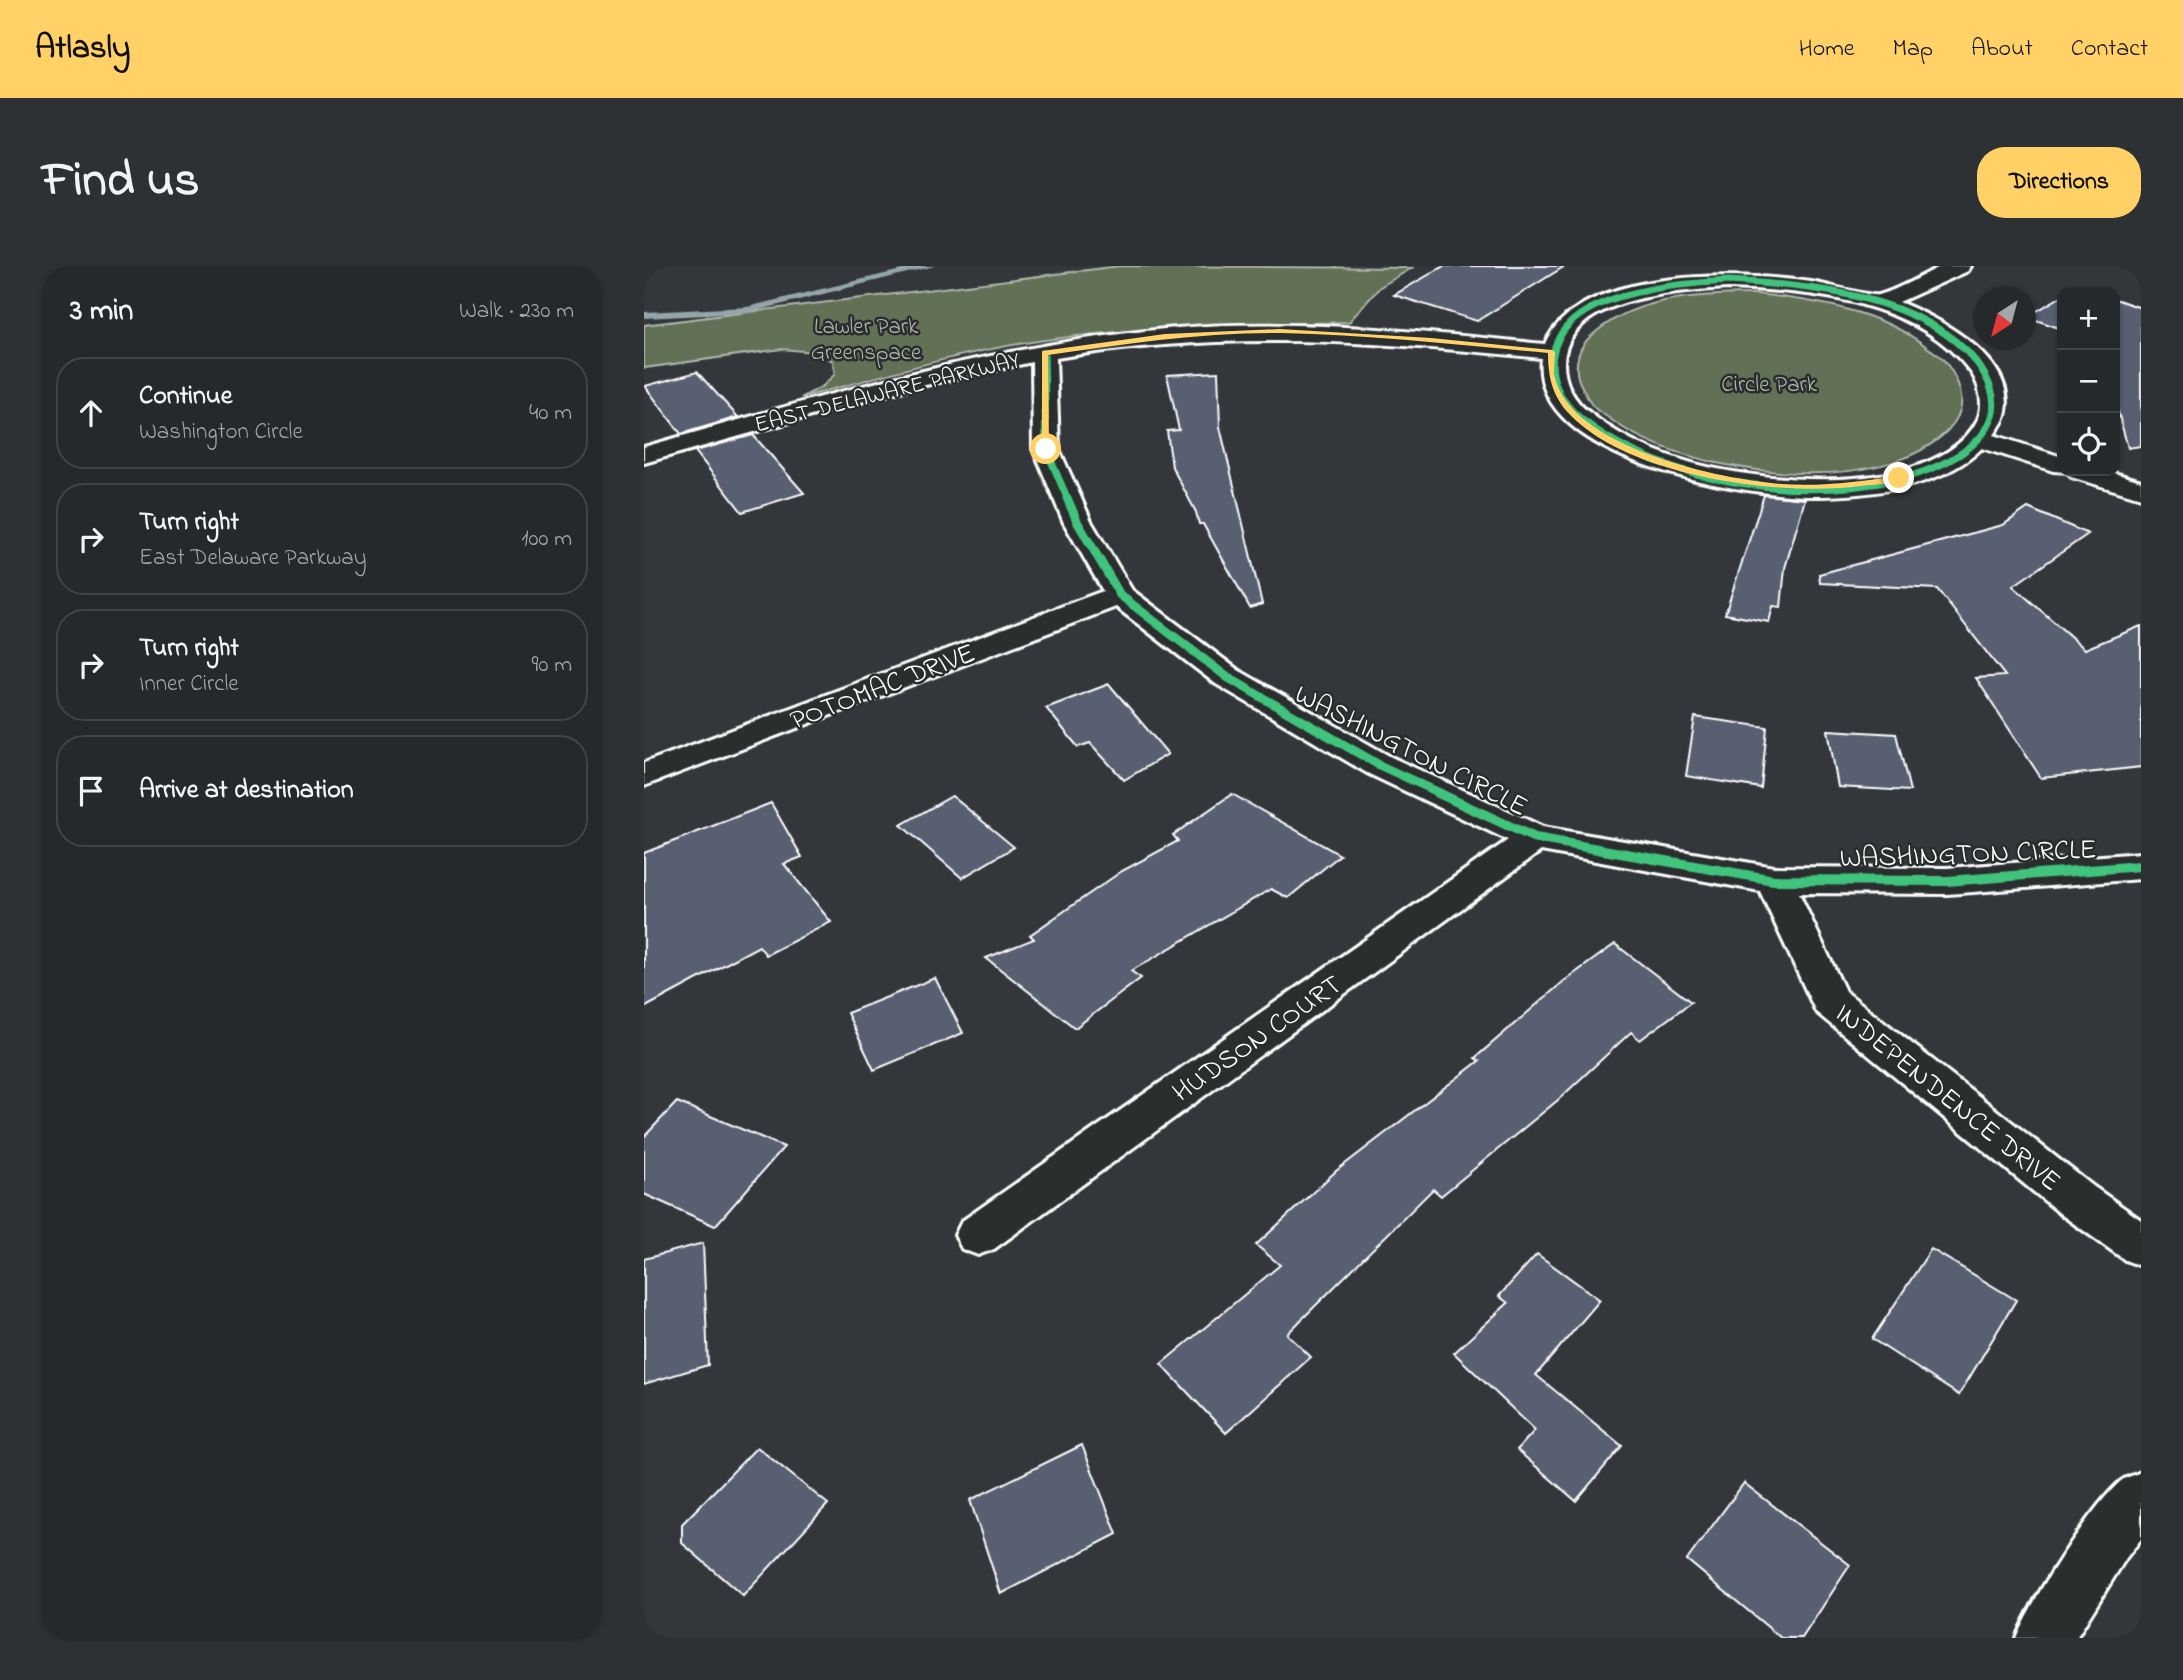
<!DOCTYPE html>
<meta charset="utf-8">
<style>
:root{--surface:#26292c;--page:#2e3134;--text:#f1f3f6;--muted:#a4a6a9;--line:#424548;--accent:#ffd166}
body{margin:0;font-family:"Indie Flower",sans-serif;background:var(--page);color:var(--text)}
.controls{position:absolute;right:21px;top:21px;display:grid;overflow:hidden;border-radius:14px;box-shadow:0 2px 5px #0004}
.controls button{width:63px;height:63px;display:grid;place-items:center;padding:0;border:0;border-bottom:2px solid var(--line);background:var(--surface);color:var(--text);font:35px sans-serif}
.compass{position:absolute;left:1329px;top:21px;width:63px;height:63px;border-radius:50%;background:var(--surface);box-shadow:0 2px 5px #0004;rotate:216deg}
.stop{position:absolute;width:21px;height:21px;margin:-16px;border:5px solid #ffd166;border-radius:50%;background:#fff}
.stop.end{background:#ffd166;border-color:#fff;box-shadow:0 2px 7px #0008}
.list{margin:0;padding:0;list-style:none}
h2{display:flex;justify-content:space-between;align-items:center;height:91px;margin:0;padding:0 28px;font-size:30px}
h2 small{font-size:23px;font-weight:400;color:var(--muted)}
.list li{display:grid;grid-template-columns:46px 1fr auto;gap:21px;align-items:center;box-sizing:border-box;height:112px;margin:0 14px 14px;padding:0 14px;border:2px solid var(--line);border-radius:28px}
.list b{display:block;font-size:26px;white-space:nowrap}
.list p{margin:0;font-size:23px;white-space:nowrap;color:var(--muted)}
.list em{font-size:23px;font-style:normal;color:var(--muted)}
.icon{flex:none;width:38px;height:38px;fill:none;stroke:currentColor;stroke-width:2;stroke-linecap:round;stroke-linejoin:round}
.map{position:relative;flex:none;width:1497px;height:1372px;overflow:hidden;border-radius:28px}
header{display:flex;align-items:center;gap:42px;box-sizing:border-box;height:98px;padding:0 35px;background:var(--accent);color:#111}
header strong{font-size:33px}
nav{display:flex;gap:38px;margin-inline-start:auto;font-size:24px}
.intro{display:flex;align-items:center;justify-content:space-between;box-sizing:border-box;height:168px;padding:0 42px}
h1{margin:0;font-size:49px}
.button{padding:18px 32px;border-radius:28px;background:var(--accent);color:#111;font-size:24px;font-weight:700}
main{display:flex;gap:42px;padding:0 42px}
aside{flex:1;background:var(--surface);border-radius:28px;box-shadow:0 2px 5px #0004}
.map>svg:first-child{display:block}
.green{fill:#626f57;stroke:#b0b7ab;stroke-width:2}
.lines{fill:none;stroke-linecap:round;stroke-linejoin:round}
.stream{fill:#94a6a9;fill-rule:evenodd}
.building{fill:#595f71;stroke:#fff;stroke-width:2}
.street-casing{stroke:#fff;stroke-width:6}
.street{fill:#2a2d2e;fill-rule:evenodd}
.cycleway-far2-casing{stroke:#2a2d2e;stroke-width:10}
.cycleway-far1-casing{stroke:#2a2d2e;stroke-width:12}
.cycleway-casing{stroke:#2a2d2e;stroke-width:15}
.cycleway-far2{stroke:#40c37c;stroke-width:7}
.cycleway-far1{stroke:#40c37c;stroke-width:9}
.cycleway{stroke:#40c37c;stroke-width:10}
.route{fill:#ffd166}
.labels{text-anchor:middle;stroke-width:5;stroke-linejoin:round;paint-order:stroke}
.far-park-label{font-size:23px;fill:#b0b7ab;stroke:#2a2d2e}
.far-street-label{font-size:23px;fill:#fff;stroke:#2a2d2e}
.street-label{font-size:28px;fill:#fff;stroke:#2a2d2e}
</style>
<header>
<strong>Atlasly</strong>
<nav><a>Home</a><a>Map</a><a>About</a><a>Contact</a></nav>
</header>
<div class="intro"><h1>Find us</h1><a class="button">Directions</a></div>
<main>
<aside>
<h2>3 min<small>Walk · 230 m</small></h2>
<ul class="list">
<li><svg class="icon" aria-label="ahead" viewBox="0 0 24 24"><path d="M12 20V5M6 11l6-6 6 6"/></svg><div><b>Continue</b><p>Washington Circle</p></div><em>40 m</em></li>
<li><svg class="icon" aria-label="right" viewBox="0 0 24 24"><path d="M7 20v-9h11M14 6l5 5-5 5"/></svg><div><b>Turn right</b><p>East Delaware Parkway</p></div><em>100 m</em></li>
<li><svg class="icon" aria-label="right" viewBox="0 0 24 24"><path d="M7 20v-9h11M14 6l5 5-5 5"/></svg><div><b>Turn right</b><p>Inner Circle</p></div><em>90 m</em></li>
<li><svg class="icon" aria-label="arrive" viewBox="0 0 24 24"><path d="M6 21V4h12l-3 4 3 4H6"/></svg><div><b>Arrive at destination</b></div></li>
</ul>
</aside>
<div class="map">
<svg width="1497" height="1372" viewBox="0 0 1497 1372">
<rect width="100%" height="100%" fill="#33373b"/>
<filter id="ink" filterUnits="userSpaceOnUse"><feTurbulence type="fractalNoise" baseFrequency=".0143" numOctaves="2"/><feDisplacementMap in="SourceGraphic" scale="14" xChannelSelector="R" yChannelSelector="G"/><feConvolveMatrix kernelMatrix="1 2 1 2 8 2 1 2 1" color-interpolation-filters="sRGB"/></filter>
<g filter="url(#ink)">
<g class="green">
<path d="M 476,0 L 768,2 L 736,21 L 705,56 C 603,59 502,60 401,74 C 319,85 237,110 157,132 L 179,120 L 191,108 L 189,95 L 170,86 L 138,83 L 0,102 L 0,59 Z"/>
<path d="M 1113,28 C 1172,35 1235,44 1283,81 C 1290,86 1298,91 1303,98 C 1319,121 1325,142 1304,164 C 1236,235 1043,209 969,155 C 963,150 953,146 948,139 C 944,134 941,127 938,121 C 929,106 932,85 944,73 C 989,29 1054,29 1113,28 Z"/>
</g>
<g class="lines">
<path class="stream" d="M 274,0 L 291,0 L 103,47 L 0,52 L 0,46 L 103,41 Z"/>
</g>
<g class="building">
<path d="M 800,0 L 921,0 L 833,55 L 750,29 Z"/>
<path d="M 1418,30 L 1418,63 L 1383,51 Z"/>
<path d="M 1471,33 L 1497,42 L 1497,180 L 1484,182 L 1471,135 Z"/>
<path d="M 53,106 L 94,151 L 37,168 L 1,120 Z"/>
<path d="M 574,106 L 576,161 L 618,338 L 606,342 L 559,258 L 555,258 L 552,246 L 528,201 L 523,165 L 535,164 L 523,109 Z"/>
<path d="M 109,169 L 160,227 L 98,246 L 51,185 Z"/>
<path d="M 1120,229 L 1161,233 L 1141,302 L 1137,341 L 1129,340 L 1125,356 L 1081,348 Z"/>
<path d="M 1384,242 L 1444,268 L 1369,320 L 1441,383 L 1497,360 L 1497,501 L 1397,512 L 1332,412 L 1361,410 L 1293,323 L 1176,317 L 1175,308 L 1359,259 Z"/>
<path d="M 465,418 L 524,488 L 480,514 L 446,477 L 434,481 L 402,442 Z"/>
<path d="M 1051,451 L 1123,461 L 1117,522 L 1042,510 Z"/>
<path d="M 1184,464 L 1252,468 L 1266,525 L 1194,521 Z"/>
<path d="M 588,528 L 696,589 L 644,632 L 627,623 L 487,705 L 497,712 L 431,762 L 342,692 L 390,673 L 386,669 L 478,605 L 534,575 L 529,569 Z"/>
<path d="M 308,530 L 370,581 L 318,612 L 257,559 Z"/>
<path d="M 127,537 L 158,591 L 140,598 L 187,656 L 122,689 L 115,680 L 0,742 L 0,587 Z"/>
<path d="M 971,678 L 1047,736 L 996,774 L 987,766 L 914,834 L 797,930 L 789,923 L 643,1068 L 667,1091 L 582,1167 L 517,1098 L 636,999 L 612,979 L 692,905 L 835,795 L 831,792 L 920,715 Z"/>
<path d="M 291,712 L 319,767 L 230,804 L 203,747 Z"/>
<path d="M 33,836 L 140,881 L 71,960 L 0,928 L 0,871 Z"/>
<path d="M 59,977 L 64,1099 L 0,1118 L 0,993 Z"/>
<path d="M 1287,983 L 1372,1034 L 1315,1129 L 1228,1073 Z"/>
<path d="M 893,988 L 956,1034 L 892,1109 L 978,1180 L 932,1235 L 873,1184 L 891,1164 L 810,1087 L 864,1037 L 855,1030 Z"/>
<path d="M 438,1179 L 473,1268 L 357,1328 L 326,1234 Z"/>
<path d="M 113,1181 L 184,1238 L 99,1330 L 38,1277 L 38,1258 Z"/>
<path d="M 1100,1217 L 1206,1299 L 1158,1372 L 1137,1372 L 1043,1294 Z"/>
</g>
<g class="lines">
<g class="street-casing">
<g id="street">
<path d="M 1298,0 L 1327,0 L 1324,5 L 1255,36 C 1295,52 1376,94 1361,150 C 1359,156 1354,163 1350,169 L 1418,191 L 1418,205 L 1463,205 L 1497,215 L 1497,232 L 1427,211 L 1423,206 L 1409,205 L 1338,182 C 1299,221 1231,229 1178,230 C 1105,232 885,196 897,92 C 729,75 580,64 412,92 L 415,183 L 448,257 L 488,324 L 594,404 L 747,491 L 899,561 L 1130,601 L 1303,602 L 1497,587 L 1497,613 L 1303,628 L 1155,627 L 1201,725 L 1450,921 L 1497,954 L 1497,1000 L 1481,994 L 1418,949 L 1172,746 L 1116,625 L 897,585 L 350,983 L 334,989 L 318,983 L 311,969 L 318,955 L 864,574 L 723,507 L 572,418 L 472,341 L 0,520 L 0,497 L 459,325 L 420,257 L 389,183 L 388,96 L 263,123 L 0,197 L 0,181 C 171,132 343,80 521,63 C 647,51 775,66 901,78 C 936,0 1096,6 1167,16 C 1180,18 1227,31 1235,29 C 1256,23 1278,9 1298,0 ZM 1084,22 C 1167,25 1272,34 1326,105 C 1336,118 1341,140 1333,155 C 1290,235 1106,217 1035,193 C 1003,183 972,168 946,147 C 930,135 920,117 920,97 C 922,30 1036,25 1084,22 Z"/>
<path d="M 1497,1206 L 1497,1273 L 1482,1292 L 1432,1372 L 1372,1372 C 1388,1333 1446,1242 1477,1215 C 1482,1211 1491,1209 1497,1206 Z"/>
</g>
</g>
<use href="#street" class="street"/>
<g class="cycleway-far2-casing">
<g id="cycleway-far2">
<path d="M 1084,15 C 1164,19 1279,29 1333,97 C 1344,112 1354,131 1348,151 C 1338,182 1298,200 1270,209 C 1170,239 1019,220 936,152 C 920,139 908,119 908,98 C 910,25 1032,18 1084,15 Z"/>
<path d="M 400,87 L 402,183 L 424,234"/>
</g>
</g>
<g class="cycleway-far1-casing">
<path id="cycleway-far1" d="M 423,232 L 434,257 L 476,329 L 583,411 L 735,499 L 798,528"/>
</g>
<g class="cycleway-casing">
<path id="cycleway" d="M 794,527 L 891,572 L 1130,614 L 1303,615 L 1497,600"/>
</g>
<use href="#cycleway-far2" class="cycleway-far2"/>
<use href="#cycleway-far1" class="cycleway-far1"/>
<use href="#cycleway" class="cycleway"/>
</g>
</g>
<path class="route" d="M 636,63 L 787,72 L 908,84 L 911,86 C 911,94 909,105 911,112 C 928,180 1068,211 1127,217 C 1170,222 1212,216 1255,210 L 1259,212 C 1248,219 1230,218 1217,220 C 1135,231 976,210 920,142 C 907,125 904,108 904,87 C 816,79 727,69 638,67 C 559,66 481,78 404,89 L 405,183 L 402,185 L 398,183 L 398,85 L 521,68 Z"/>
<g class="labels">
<g class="far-park-label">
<text x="222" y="67">Lawler Park<tspan x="222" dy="26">Greenspace</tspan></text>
<text x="1125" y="125">Circle Park</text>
</g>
<g class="far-street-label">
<text transform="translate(243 125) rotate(-14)" y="8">EAST DELAWARE PARKWAY</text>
</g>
<g class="street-label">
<text transform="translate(238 419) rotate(-21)" y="10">POTOMAC DRIVE</text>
<text transform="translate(768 483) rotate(27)" y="10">WASHINGTON CIRCLE</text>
<text transform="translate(1324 586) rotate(-2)" y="10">WASHINGTON CIRCLE</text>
<text transform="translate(612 771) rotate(-35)" y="10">HUDSON COURT</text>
<text transform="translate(1305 830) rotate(39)" y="10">INDEPENDENCE DRIVE</text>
</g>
</g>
</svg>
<div class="controls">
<button>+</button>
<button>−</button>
<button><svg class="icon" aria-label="locate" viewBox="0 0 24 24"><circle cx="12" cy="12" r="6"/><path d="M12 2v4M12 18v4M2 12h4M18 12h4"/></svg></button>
</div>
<svg class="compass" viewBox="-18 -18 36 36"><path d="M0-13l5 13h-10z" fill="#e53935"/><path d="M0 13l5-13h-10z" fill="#a4a6a9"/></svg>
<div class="stop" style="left:402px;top:183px"></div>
<div class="stop end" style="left:1255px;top:212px"></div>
</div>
</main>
